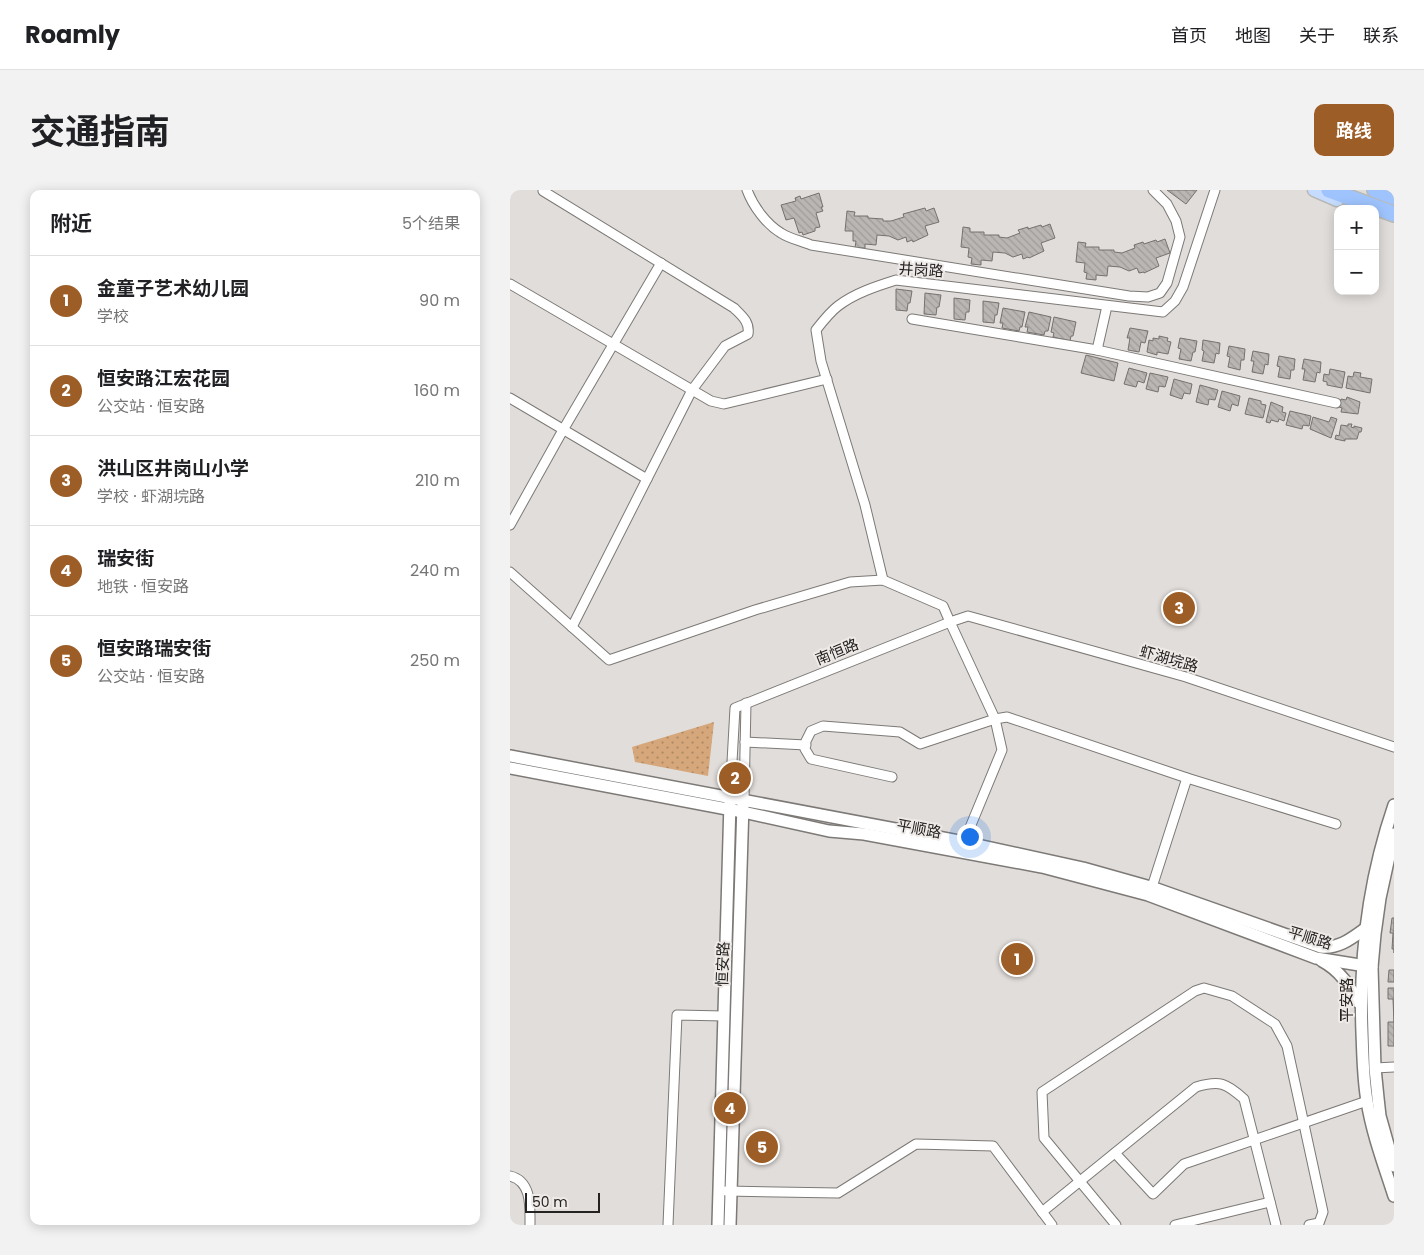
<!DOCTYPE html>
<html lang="zh">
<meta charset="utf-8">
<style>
:root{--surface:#fff;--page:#f2f2f2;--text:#202124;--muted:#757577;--line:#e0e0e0;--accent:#9d5d26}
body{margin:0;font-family:Poppins,"Noto Sans SC",sans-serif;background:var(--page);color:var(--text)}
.controls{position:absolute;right:15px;top:15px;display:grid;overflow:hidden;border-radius:10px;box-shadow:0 2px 12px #0003}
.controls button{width:45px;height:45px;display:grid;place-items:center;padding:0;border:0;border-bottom:1px solid var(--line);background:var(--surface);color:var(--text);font:25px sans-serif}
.scale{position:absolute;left:15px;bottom:12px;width:75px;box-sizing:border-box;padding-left:5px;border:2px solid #242322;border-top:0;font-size:14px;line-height:18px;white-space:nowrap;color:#242322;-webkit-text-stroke:4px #eeeae7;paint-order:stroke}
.you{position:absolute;left:459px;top:646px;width:18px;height:18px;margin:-12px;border:4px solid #fff;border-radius:50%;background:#1a73e8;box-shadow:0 0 0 8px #1a73e833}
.badge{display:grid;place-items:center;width:32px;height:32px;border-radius:50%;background:var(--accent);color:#fff;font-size:16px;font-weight:700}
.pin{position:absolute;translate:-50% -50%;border:2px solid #fff;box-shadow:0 1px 5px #0006}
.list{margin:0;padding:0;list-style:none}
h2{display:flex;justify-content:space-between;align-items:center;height:65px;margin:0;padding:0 20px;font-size:21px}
h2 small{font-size:16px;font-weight:400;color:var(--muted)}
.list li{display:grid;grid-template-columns:32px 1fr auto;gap:15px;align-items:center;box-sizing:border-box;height:90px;padding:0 20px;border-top:1px solid var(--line)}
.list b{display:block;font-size:19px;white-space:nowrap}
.list p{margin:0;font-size:16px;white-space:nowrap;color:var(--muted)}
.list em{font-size:16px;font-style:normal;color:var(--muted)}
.map{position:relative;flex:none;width:884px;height:1035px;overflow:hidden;border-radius:10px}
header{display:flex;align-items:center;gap:30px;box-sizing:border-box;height:70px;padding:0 25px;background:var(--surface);border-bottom:1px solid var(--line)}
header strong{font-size:24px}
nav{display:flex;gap:28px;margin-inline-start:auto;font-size:18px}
.intro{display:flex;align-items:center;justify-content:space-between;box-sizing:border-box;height:120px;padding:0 30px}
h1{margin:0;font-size:35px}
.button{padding:12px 22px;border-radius:10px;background:var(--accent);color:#fff;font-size:18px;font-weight:700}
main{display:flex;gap:30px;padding:0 30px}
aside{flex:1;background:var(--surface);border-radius:10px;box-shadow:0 2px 12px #0003}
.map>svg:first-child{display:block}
.grass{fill:url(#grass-dots)}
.building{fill:url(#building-back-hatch);stroke:#75716f}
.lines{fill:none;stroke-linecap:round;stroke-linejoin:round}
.street-casing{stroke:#7c7976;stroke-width:11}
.secondary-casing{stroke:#7c7976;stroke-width:14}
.primary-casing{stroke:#b9b9b8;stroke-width:15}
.highway-casing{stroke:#b9b9b8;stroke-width:18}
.street{stroke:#fff;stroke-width:9}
.secondary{stroke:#fff;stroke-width:11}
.primary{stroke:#c5dcfe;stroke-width:12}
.highway{stroke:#9fc4fd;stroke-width:15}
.labels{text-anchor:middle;stroke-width:4;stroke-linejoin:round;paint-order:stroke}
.street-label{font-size:15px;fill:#242322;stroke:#eeeae7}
</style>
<header>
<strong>Roamly</strong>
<nav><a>首页</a><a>地图</a><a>关于</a><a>联系</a></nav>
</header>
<div class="intro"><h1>交通指南</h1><a class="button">路线</a></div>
<main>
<aside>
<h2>附近<small>5个结果</small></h2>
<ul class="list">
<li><span class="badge">1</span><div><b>金童子艺术幼儿园</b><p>学校</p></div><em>90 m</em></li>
<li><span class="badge">2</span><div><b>恒安路江宏花园</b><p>公交站 · 恒安路</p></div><em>160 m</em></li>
<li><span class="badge">3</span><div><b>洪山区井岗山小学</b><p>学校 · 虾湖垸路</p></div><em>210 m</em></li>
<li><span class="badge">4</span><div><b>瑞安街</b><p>地铁 · 恒安路</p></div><em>240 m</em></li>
<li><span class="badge">5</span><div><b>恒安路瑞安街</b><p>公交站 · 恒安路</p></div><em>250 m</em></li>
</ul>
</aside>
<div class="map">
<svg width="884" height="1035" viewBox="0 0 884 1035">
<defs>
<pattern id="grass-dots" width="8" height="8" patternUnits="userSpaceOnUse" patternTransform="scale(1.25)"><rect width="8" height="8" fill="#d6a77a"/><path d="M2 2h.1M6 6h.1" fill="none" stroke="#ad8864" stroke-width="1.8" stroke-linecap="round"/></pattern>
<pattern id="building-back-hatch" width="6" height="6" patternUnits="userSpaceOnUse" patternTransform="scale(1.25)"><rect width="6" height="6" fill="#bab6b3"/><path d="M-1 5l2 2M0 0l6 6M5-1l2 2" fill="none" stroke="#a09c9a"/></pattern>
</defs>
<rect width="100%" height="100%" fill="#e1ddda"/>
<path class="grass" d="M 204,532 L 198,586 L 125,572 L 122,557 Z"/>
<g class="building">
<path d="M 657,0 L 687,0 L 676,14 Z"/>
<path d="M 309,3 L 313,17 L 311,17 L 313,21 L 306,23 L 310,37 L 305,38 L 305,41 L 293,45 L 292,42 L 289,43 L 284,28 L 276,30 L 271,15 L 286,11 L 285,8 L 290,6 L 291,9 Z"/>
<path d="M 415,18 L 416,21 L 424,18 L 429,32 L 415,36 L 418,45 L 403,52 L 402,50 L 397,52 L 396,47 L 388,50 L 379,46 L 367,45 L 366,55 L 355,54 L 355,58 L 345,58 L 346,51 L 343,51 L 343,41 L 335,41 L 337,21 L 345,22 L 344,26 L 358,26 L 358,28 L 373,29 L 373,31 L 381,31 L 394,27 L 393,24 Z"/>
<path d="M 540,34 L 545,48 L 531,53 L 534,61 L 519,68 L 518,67 L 513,69 L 512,64 L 503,67 L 495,63 L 483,62 L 482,71 L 471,70 L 471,75 L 461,74 L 462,68 L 458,67 L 459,58 L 451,57 L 453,37 L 460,38 L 460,42 L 474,42 L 474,45 L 489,45 L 489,47 L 497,48 L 510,43 L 508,40 L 518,37 L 518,39 L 531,35 L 532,37 Z"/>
<path d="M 655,49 L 660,63 L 646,68 L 649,76 L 634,83 L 634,82 L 629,83 L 627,78 L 619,81 L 610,77 L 598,76 L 597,86 L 586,85 L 586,90 L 576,89 L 577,83 L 574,82 L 575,73 L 566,72 L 568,52 L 576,53 L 575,57 L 589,57 L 589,60 L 604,60 L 604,62 L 612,63 L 625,58 L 624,55 L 633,52 L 634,54 L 646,50 L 647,52 Z"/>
<path d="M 386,99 L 402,101 L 400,113 L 398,113 L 397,121 L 386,120 Z"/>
<path d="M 415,103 L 431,105 L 429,117 L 427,117 L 426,125 L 414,124 Z"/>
<path d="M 444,108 L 460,110 L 459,122 L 456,122 L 455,130 L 444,129 Z"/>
<path d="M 473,111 L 489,113 L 487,125 L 485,125 L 484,133 L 473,132 Z"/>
<path d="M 493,118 L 515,122 L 512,137 L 510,137 L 509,141 L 492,138 L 493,133 L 490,133 Z"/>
<path d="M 519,122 L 541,127 L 538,141 L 535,141 L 534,145 L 517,142 L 518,137 L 515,137 Z"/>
<path d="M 544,127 L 566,132 L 563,146 L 561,146 L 560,151 L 543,147 L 544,143 L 541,142 Z"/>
<path d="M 620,138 L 638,141 L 635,153 L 631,152 L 629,162 L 618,160 L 620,148 L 617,148 Z"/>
<path d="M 649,146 L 658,148 L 657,151 L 661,152 L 658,164 L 647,162 L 647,165 L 637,162 L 639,150 L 643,151 L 643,148 L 649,149 Z"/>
<path d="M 670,148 L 687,151 L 685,162 L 683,162 L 681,171 L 669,169 L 671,159 L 668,158 Z"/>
<path d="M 693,150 L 710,153 L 709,164 L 706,163 L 704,173 L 692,171 L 694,161 L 692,160 Z"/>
<path d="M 719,156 L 735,159 L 734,170 L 731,170 L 730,180 L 718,177 L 720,167 L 717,166 Z"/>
<path d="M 743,161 L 759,164 L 758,175 L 755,174 L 753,184 L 742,182 L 744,171 L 741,171 Z"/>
<path d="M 576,165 L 608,173 L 604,191 L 571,183 Z"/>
<path d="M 769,166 L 785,169 L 784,180 L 781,180 L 780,189 L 768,187 L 770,177 L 767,176 Z"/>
<path d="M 794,169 L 811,172 L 810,183 L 807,182 L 805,192 L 793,190 L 795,179 L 792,179 Z"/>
<path d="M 619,178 L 637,183 L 634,193 L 628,191 L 626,197 L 614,194 Z"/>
<path d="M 820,179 L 835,182 L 832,198 L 817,195 L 817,192 L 813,191 L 814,184 L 819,185 Z"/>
<path d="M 844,182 L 851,183 L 850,187 L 862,189 L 860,203 L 836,198 L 838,186 L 843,187 Z"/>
<path d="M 640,183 L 658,187 L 655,197 L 649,196 L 648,202 L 636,199 Z"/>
<path d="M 664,189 L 682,194 L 680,204 L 674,203 L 672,209 L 660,205 Z"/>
<path d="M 690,195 L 708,200 L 705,210 L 699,209 L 698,215 L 686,212 Z"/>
<path d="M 712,201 L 730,206 L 728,216 L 722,214 L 720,221 L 708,217 Z"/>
<path d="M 837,207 L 850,212 L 848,224 L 831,222 L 832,218 L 829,217 L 831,209 L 836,210 Z"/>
<path d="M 739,208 L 751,211 L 751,214 L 756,215 L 753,228 L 735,224 Z"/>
<path d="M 761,212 L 773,217 L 772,222 L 776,223 L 774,231 L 769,229 L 768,232 L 761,230 L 760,233 L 756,232 Z"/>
<path d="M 780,221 L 801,226 L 799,236 L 793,235 L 792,239 L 776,235 Z"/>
<path d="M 803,227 L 819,232 L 821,227 L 827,229 L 821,248 L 800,239 Z"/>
<path d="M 838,234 L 842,234 L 841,237 L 844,238 L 844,236 L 852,238 L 851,242 L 849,242 L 847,249 L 835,249 L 835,251 L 825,249 L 826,245 L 829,246 L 831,235 L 838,236 Z"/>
<path d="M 882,728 L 884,728 L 884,763 L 884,759 L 882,759 L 883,743 L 880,743 Z"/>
<path d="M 879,780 L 884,780 L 884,792 L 878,792 Z"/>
<path d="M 878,798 L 884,798 L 884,856 L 878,856 L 878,832 L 884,832 L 883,809 L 878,809 Z"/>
</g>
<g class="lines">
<g class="street-casing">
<g id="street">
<path d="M 237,0 C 243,16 256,34 271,43 C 280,49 292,51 301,55 L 619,106 L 638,107 L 650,103 L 657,93 L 670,47 L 666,31 L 657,14 L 643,0"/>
<path d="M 33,1 L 224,118 C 232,126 240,132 238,144 L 215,156 L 182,200 L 62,437"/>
<path d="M 0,94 L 201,211 L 214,214 L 317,189"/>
<path d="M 402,129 L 587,160 L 826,213"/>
<path d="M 587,160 L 597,116"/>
<path d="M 0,208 L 137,289"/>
<path d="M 0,335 L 53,240 L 151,73"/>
<path d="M 0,382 L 99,470 L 245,420 L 340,392 L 373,390 L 433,416 L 440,432 L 458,426 L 676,487 L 884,557"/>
<path d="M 373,390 L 355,315 L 311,171 L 306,140 C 313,131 320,122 328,116 C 345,103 367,96 386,90 L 653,122 L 665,111 L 673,97 L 705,0"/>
<path d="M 235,552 L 296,555"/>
<path d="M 382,587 L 301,569 L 295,559 L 296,551 L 301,541 L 313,536 L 390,542 L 410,554 L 485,529 L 497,527 L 677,588 L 826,634"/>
<path d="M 220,608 L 225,518 L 440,432 L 485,529 L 492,560 L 454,652"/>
<path d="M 234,610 L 236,513"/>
<path d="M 642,697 L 677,588"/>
<path d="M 865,878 L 884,877"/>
<path d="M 605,963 L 643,1004 L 674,974 L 857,911"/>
<path d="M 0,986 C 22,991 20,1017 20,1035"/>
<path d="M 216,1001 L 328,1003 L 406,954 L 483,956 L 542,1035"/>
<path d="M 532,1022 L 686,897 C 710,890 716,893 734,909 L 766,1035"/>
<path d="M 158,1035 L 167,825 L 214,826"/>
<path d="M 606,1035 L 534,948 L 532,902 L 685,801 L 694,798 L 722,806 L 765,834 L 777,856 L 813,1022 L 809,1033 L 799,1035"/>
<path d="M 665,1035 L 760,1012"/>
</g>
</g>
<g class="secondary-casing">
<g id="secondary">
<path d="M 0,566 L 454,652 L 573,678 L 644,698 L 811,757 C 829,759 842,748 856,738"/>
<path d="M 0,578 L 233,622 L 319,641 L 354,644 L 532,677 L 638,705 L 806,768 L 862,777"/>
<path d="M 884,615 C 859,688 849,766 852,843 C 853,866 853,888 857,911 C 862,943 874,975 884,1006"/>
<path d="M 884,644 L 870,708 L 865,744 L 862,777 L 865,878 L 868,908 L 870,926 L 884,976"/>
<path d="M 812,771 C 831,781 840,797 850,814"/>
<path d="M 208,1035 L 220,612"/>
<path d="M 220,1035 L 233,614"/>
</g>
</g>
<g class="primary-casing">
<path id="primary" d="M 804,0 L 827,10"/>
</g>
<g class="highway-casing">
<g id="highway">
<path d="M 819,0 L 884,24"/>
<path d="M 865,0 L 884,7"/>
</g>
</g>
<use href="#street" class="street"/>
<use href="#secondary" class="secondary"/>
<use href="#primary" class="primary"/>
<use href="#highway" class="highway"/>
</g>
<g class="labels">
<g class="street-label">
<text transform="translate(411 80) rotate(4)" y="5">井岗路</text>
<text transform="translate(327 462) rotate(-22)" y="5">南恒路</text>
<text transform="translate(659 469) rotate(16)" y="5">虾湖垸路</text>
<text transform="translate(409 639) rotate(10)" y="5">平顺路</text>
<text transform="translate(800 748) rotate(17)" y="5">平顺路</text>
<text transform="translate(213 774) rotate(-88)" y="5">恒安路</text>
<text transform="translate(837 810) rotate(-90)" y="5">平安路</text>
</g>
</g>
</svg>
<div class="controls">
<button>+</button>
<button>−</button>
</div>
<div class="scale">50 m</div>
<div class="you"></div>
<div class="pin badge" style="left:507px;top:769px">1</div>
<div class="pin badge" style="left:225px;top:588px">2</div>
<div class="pin badge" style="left:669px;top:418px">3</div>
<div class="pin badge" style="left:220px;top:918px">4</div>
<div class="pin badge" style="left:252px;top:957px">5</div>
</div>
</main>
